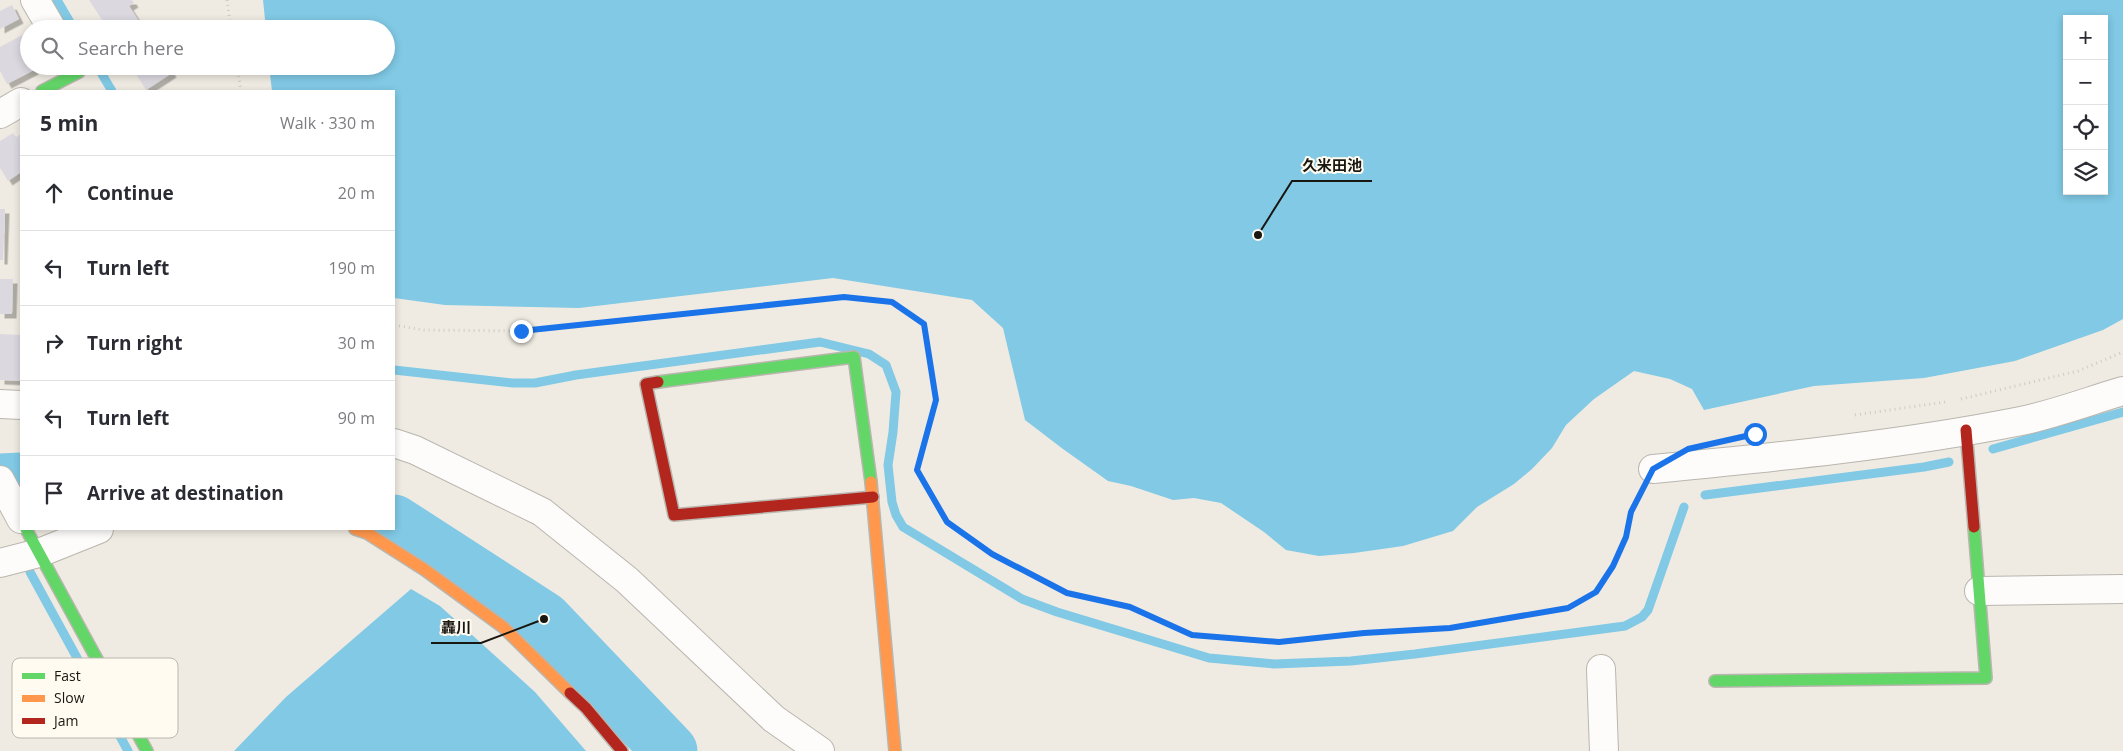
<!DOCTYPE html>
<meta charset="utf-8">
<style>
:root{--surface:#fff;--page:#f7f7f7;--text:#2b2b33;--muted:#7c7c81;--line:#e1e1e2}
body{margin:0;font-family:"Open Sans","Noto Sans JP",sans-serif;background:var(--page);color:var(--text)}
.controls{position:absolute;right:15px;top:15px;display:grid;overflow:hidden;border-radius:0px;box-shadow:0 2px 8px #0003}
.controls button{width:45px;height:45px;display:grid;place-items:center;padding:0;border:0;border-bottom:1px solid var(--line);background:var(--surface);color:var(--text);font:25px sans-serif}
.stop{position:absolute;width:15px;height:15px;margin:-11px;border:4px solid #1a73e8;border-radius:50%;background:#fff}
.stop.end{background:#1a73e8;border-color:#fff;box-shadow:0 1px 5px #0008}
.list{margin:0;padding:0;list-style:none}
h2{display:flex;justify-content:space-between;align-items:center;height:65px;margin:0;padding:0 20px;font-size:21px}
h2 small{font-size:16px;font-weight:400;color:var(--muted)}
.list li{display:grid;grid-template-columns:32px 1fr auto;gap:15px;align-items:center;box-sizing:border-box;height:75px;padding:0 20px;border-top:1px solid var(--line)}
.list b{display:block;font-size:19px;white-space:nowrap}
.list em{font-size:16px;font-style:normal;color:var(--muted)}
.icon{flex:none;width:28px;height:28px;fill:none;stroke:currentColor;stroke-width:2;stroke-linecap:round;stroke-linejoin:round}
.map{position:relative;flex:none;width:2123px;height:751px;overflow:hidden}
.search{position:absolute;background:var(--surface);box-shadow:0 2px 8px #0003;left:20px;top:20px;width:375px;height:55px;display:flex;align-items:center;gap:12px;box-sizing:border-box;padding:0 18px;border-radius:28px;color:var(--muted);font-size:19px}
.panel{position:absolute;background:var(--surface);box-shadow:0 2px 8px #0003;left:20px;top:90px;width:375px;height:440px;border-radius:0px}
.map>svg:first-child{display:block}
.water{fill:#81c9e5;fill-rule:evenodd}
.lines{fill:none;stroke-linecap:round;stroke-linejoin:round}
.stream{stroke:#81c9e5;stroke-width:9}
.river{stroke:#81c9e5;stroke-width:55}
.building{fill:#dcd8e0;filter:url(#shadow)}
.street-casing{stroke:#b9b6af;stroke-width:30}
.fast-casing{stroke:#b9b6af;stroke-width:14}
.slow-casing{stroke:#b9b6af;stroke-width:14}
.jam-casing{stroke:#b9b6af;stroke-width:14}
.path{stroke:#cccbc7;stroke-width:3;stroke-dasharray:1 4;stroke-linecap:butt}
.street{stroke:#fdfcfb;stroke-width:28}
.fast{stroke:#63d668;stroke-width:11}
.slow{stroke:#ff974d;stroke-width:11}
.jam{stroke:#b3261e;stroke-width:11}
.route{stroke:#1a73e8;stroke-width:6}
.key{fill:#fffbf1;stroke:#bab7ae;stroke-width:1}
.key-label{font-size:14px;fill:#191711}
.leader{fill:none;stroke:#191711;stroke-width:2}
.callout-dot{fill:#191711;stroke:#fffbf1;stroke-width:2}
.callout-label{font-size:15px;text-anchor:middle;font-weight:bold;fill:#191711;stroke:#fffbf1;stroke-width:4;stroke-linejoin:round;paint-order:stroke}
</style>
<div class="map">
<svg width="2123" height="751" viewBox="0 0 2123 751">
<defs>
<filter id="shadow"><feDropShadow dx="4.5" dy="4.5" stdDeviation="0" flood-color="#0004"/></filter>
</defs>
<rect width="100%" height="100%" fill="#efebe2"/>
<g class="water">
<path d="M 263,0 L 2123,0 L 2123,319 L 2103,330 L 2015,361 L 1924,378 L 1814,386 L 1704,410 L 1692,389 L 1670,379 L 1634,371 L 1594,399 L 1566,425 L 1552,448 L 1532,469 L 1514,484 L 1477,507 L 1453,531 L 1403,546 L 1354,553 L 1319,556 L 1286,550 L 1264,532 L 1221,503 L 1194,498 L 1173,500 L 1131,486 L 1108,481 L 1063,449 L 1025,420 L 1003,328 L 972,300 L 833,278 L 579,308 L 445,305 L 394,298 L 394,91 L 272,91 L 269,66 L 386,66 L 386,29 L 266,29 ZM 2067,19 L 2104,19 L 2104,191 L 2067,191 Z"/>
<path d="M 411,589 L 440,606 L 535,692 L 586,751 L 234,751 L 286,697 Z"/>
</g>
<g class="lines">
<g class="stream">
<path d="M 57,0 L 74,29"/>
<path d="M 97,66 L 112,91"/>
<path d="M 394,370 L 513,383 L 535,383 L 576,375 L 820,342 L 869,354 L 886,365 L 896,392 L 893,432 L 888,465 L 892,502 L 896,515 L 903,527 L 1022,599 L 1057,612 L 1209,658 L 1274,664 L 1351,661 L 1415,654 L 1625,626 L 1642,617 L 1648,610 L 1684,507"/>
<path d="M 1993,449 L 2123,412"/>
<path d="M 1705,495 L 1924,467 L 1949,462"/>
<path d="M 30,572 L 128,751"/>
</g>
<g class="river">
<path d="M 0,481 L 21,480"/>
<path d="M 394,522 L 544,619 L 670,751"/>
</g>
</g>
<g class="building">
<path d="M 89,0 L 132,0 L 134,3 L 129,6 L 144,29 L 108,29 Z"/>
<path d="M 12,5 L 19,19 L 0,29 L 0,11 Z"/>
<path d="M 22,35 L 27,44 L 22,46 L 29,60 L 29,66 L 32,66 L 34,70 L 7,84 L 0,71 L 0,47 Z"/>
<path d="M 131,66 L 168,66 L 172,73 L 146,90 Z"/>
<path d="M 13,133 L 16,137 L 21,134 L 21,172 L 8,181 L 0,168 L 0,141 Z"/>
<path d="M 0,209 L 5,209 L 3,260 L 0,260 Z"/>
<path d="M 0,279 L 13,279 L 12,314 L 0,314 Z"/>
<path d="M 0,334 L 21,335 L 21,381 L 0,380 Z"/>
</g>
<g class="lines">
<g class="street-casing">
<g id="street">
<path d="M 35,0 L 52,29"/>
<path d="M 0,114 L 21,102"/>
<path d="M 0,404 L 21,405"/>
<path d="M 394,443 L 415,450 L 542,512 L 627,580 L 774,719 L 820,751"/>
<path d="M 1653,469 C 1776,457 1900,445 2021,421 C 2055,414 2089,401 2123,391"/>
<path d="M 0,480 L 21,519"/>
<path d="M 0,563 L 39,553 L 99,529"/>
<path d="M 1979,591 L 2123,589"/>
<path d="M 1601,669 L 1604,751"/>
</g>
</g>
<g class="fast-casing">
<g id="fast">
<path d="M 42,91 L 79,72 L 76,66"/>
<path d="M 658,382 L 854,357 L 871,482"/>
<path d="M 26,529 L 147,751"/>
<path d="M 1715,681 L 1986,678 L 1974,527"/>
</g>
</g>
<g class="slow-casing">
<g id="slow">
<path d="M 871,482 L 895,751"/>
<path d="M 355,529 L 367,533 L 425,570 L 503,627 L 570,693"/>
</g>
</g>
<g class="jam-casing">
<g id="jam">
<path d="M 658,382 L 646,384 L 674,515 L 873,497"/>
<path d="M 1966,430 L 1974,527"/>
<path d="M 570,693 L 586,708 L 622,751"/>
</g>
</g>
<g class="path">
<path d="M 227,0 L 231,29"/>
<path d="M 237,66 L 241,91"/>
<path d="M 394,325 L 424,330 L 521,331 L 843,297 L 892,302 L 924,324 L 936,400 L 917,470 L 947,522 L 992,554 L 1067,593 L 1130,607 L 1192,635 L 1279,643 L 1364,633 L 1450,628 L 1568,608 L 1596,592 L 1613,566 L 1626,537 L 1631,512 L 1640,493"/>
<path d="M 1961,399 L 2078,371 L 2123,352"/>
<path d="M 1855,415 L 1945,402"/>
</g>
<use href="#street" class="street"/>
<use href="#fast" class="fast"/>
<use href="#slow" class="slow"/>
<use href="#jam" class="jam"/>
</g>
<g class="lines">
<path class="route" d="M 521,331 L 844,297 L 892,302 L 924,324 L 936,400 L 917,470 L 947,522 L 992,554 L 1067,593 L 1130,607 L 1192,635 L 1279,642 L 1364,633 L 1450,628 L 1568,608 L 1596,592 L 1613,566 L 1626,537 L 1631,512 L 1653,469 L 1688,449 L 1755,434"/>
</g>
<rect x="12" y="658" width="166" height="80" rx="8" class="key"/>
<rect x="22" y="673" width="23" height="6" fill="#63d668"/>
<rect x="22" y="695" width="23" height="7" fill="#ff974d"/>
<rect x="22" y="718" width="23" height="6" fill="#b3261e"/>
<g class="key-label">
<text x="54" y="681">Fast</text>
<text x="54" y="703">Slow</text>
<text x="54" y="726">Jam</text>
</g>
<path class="leader" d="M1258 235L1292 181H1372M544 619L481 643H431"/>
<g class="callout-dot">
<circle cx="1258" cy="235" r="5"/>
<circle cx="544" cy="619" r="5"/>
</g>
<g class="callout-label">
<text x="1332" y="171">久米田池</text>
<text x="456" y="633">轟川</text>
</g>
</svg>
<div class="controls">
<button>+</button>
<button>−</button>
<button><svg class="icon" aria-label="locate" viewBox="0 0 24 24"><circle cx="12" cy="12" r="6"/><path d="M12 2v4M12 18v4M2 12h4M18 12h4"/></svg></button>
<button><svg class="icon" aria-label="layers" viewBox="0 0 24 24"><path d="M12 4l9 5-9 5-9-5zM3 14l9 5 9-5"/></svg></button>
</div>
<div class="stop" style="left:1755px;top:434px"></div>
<div class="stop end" style="left:521px;top:331px"></div>
<div class="search"><svg class="icon" aria-label="search" viewBox="0 0 24 24"><circle cx="10" cy="10" r="6"/><path d="M15 15l6 6"/></svg>Search here</div>
<section class="panel">
<h2>5 min<small>Walk · 330 m</small></h2>
<ul class="list">
<li><svg class="icon" aria-label="ahead" viewBox="0 0 24 24"><path d="M12 20V5M6 11l6-6 6 6"/></svg><div><b>Continue</b></div><em>20 m</em></li>
<li><svg class="icon" aria-label="left" viewBox="0 0 24 24"><path d="M17 20v-9H6M10 6l-5 5 5 5"/></svg><div><b>Turn left</b></div><em>190 m</em></li>
<li><svg class="icon" aria-label="right" viewBox="0 0 24 24"><path d="M7 20v-9h11M14 6l5 5-5 5"/></svg><div><b>Turn right</b></div><em>30 m</em></li>
<li><svg class="icon" aria-label="left" viewBox="0 0 24 24"><path d="M17 20v-9H6M10 6l-5 5 5 5"/></svg><div><b>Turn left</b></div><em>90 m</em></li>
<li><svg class="icon" aria-label="arrive" viewBox="0 0 24 24"><path d="M6 21V4h12l-3 4 3 4H6"/></svg><div><b>Arrive at destination</b></div></li>
</ul>
</section>
</div>
